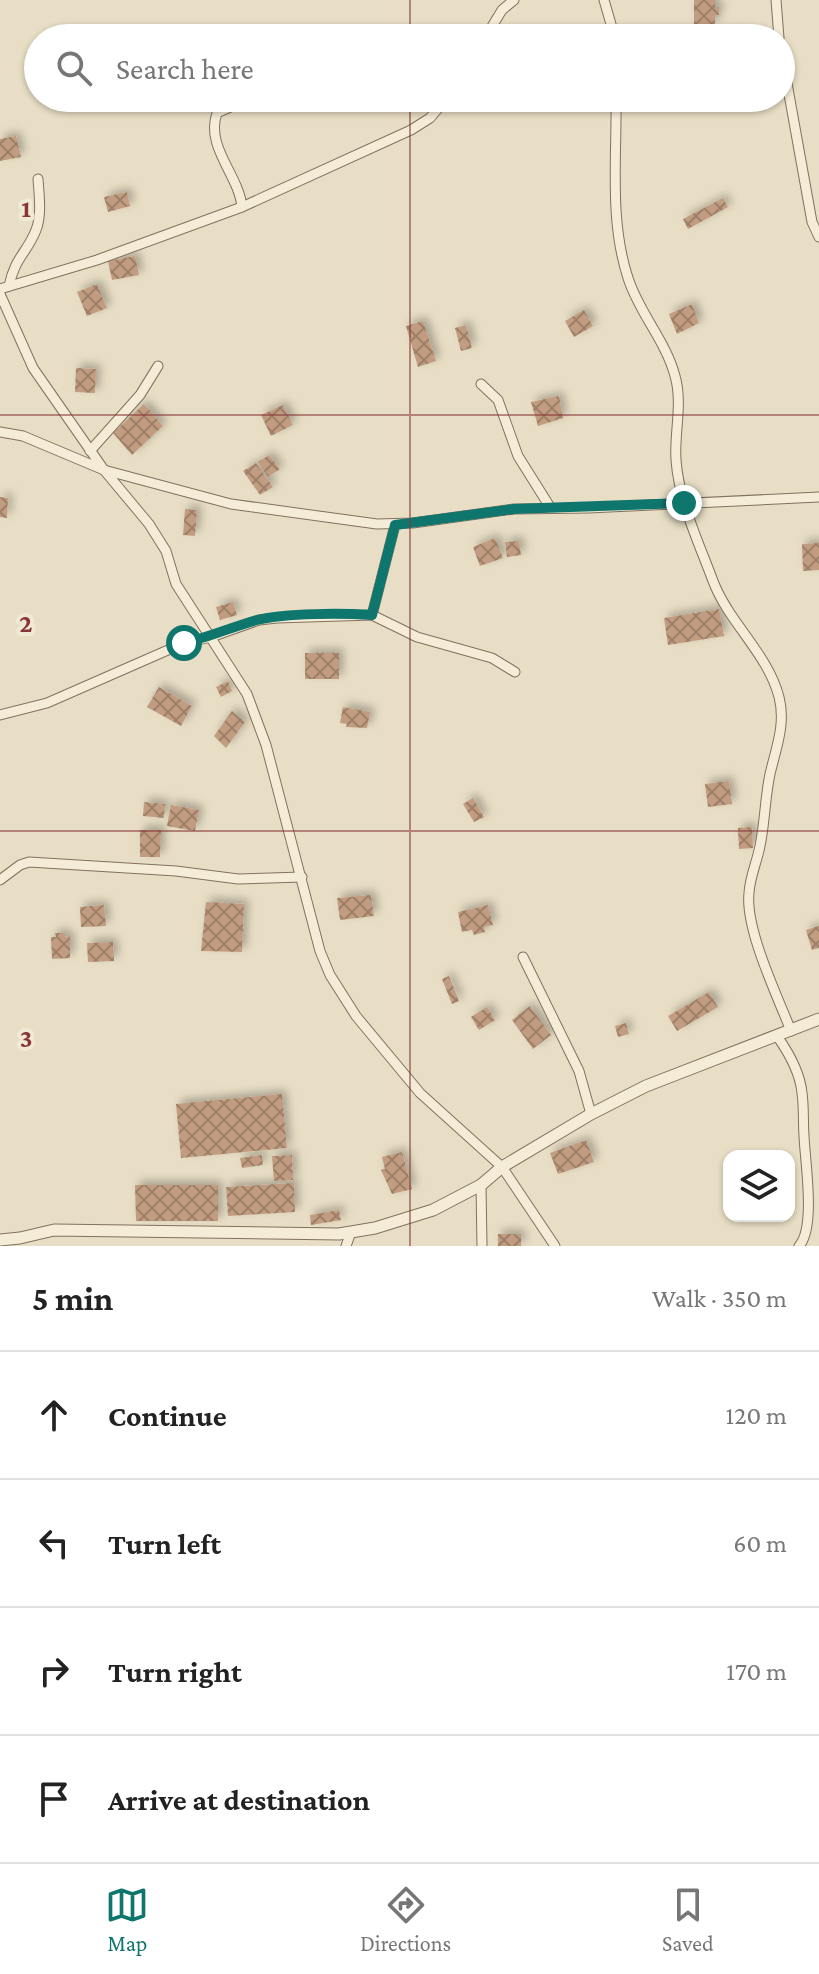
<!DOCTYPE html>
<meta charset="utf-8">
<style>
:root{--surface:#fff;--page:#f2f2f2;--text:#222;--muted:#767676;--line:#e0e0e0;--accent:#0f766e}
body{margin:0;font-family:"Crimson Pro",serif;background:var(--page);color:var(--text)}
.controls{position:absolute;right:24px;bottom:24px;display:grid;overflow:hidden;border-radius:16px;box-shadow:0 2px 6px #0004}
.controls button{width:72px;height:72px;display:grid;place-items:center;padding:0;border:0;border-bottom:2px solid var(--line);background:var(--surface);color:var(--text);font:40px sans-serif}
.stop{position:absolute;width:24px;height:24px;margin:-18px;border:6px solid #0f766e;border-radius:50%;background:#fff}
.stop.end{background:#0f766e;border-color:#fff;box-shadow:0 2px 8px #0008}
.list{margin:0;padding:0;list-style:none}
h2{display:flex;justify-content:space-between;align-items:center;height:104px;margin:0;padding:0 32px;font-size:34px}
h2 small{font-size:26px;font-weight:400;color:var(--muted)}
.list li{display:grid;grid-template-columns:52px 1fr auto;gap:24px;align-items:center;box-sizing:border-box;height:128px;padding:0 32px;border-top:2px solid var(--line)}
.list b{display:block;font-size:30px;white-space:nowrap}
.list em{font-size:26px;font-style:normal;color:var(--muted)}
.icon{flex:none;width:44px;height:44px;fill:none;stroke:currentColor;stroke-width:2;stroke-linecap:round;stroke-linejoin:round}
.map{position:relative;flex:none;width:819px;height:1246px;overflow:hidden}
.search{position:absolute;background:var(--surface);box-shadow:0 2px 6px #0004;left:24px;right:24px;top:24px;height:88px;display:flex;align-items:center;gap:20px;box-sizing:border-box;padding:0 28px;border-radius:44px;color:var(--muted);font-size:30px}
.sheet{height:616px;background:var(--surface)}
nav{display:flex;justify-content:space-around;align-items:center;box-sizing:border-box;height:112px;border-top:2px solid var(--line);background:var(--surface);font-size:22px;color:var(--muted)}
nav a{display:grid;justify-items:center;gap:4px}
nav .on{color:var(--accent)}
.map>svg:first-child{display:block}
.building{fill:url(#building-cross-hatch);filter:url(#shadow)}
.lines{fill:none;stroke-linecap:round;stroke-linejoin:round}
.minor-casing{stroke:#81715d;stroke-width:11}
.tertiary-casing{stroke:#81715d;stroke-width:13}
.minor{stroke:#f4ecd7;stroke-width:9}
.tertiary{stroke:#f4ecd7;stroke-width:11}
.route{stroke:#0f766e;stroke-width:10}
.grid{fill:none;stroke:#883635;stroke-width:2;stroke-opacity:0.55}
.grid-label{font-size:26px;text-anchor:middle;font-weight:bold;fill:#883635;stroke:#f0e9d4;stroke-width:8;stroke-linejoin:round;paint-order:stroke}
</style>
<div class="map">
<svg width="819" height="1246" viewBox="0 0 819 1246">
<defs>
<pattern id="building-cross-hatch" width="8" height="8" patternUnits="userSpaceOnUse" patternTransform="scale(2)"><rect width="8" height="8" fill="#c19c80"/><path d="M0 0l8 8M0 8l8-8" fill="none" stroke="#9d7f68"/></pattern>
<filter id="shadow"><feDropShadow dx="4.5" dy="-4.5" stdDeviation="4" flood-color="#0004"/></filter>
</defs>
<rect width="100%" height="100%" fill="#e8dec5"/>
<g class="building">
<path d="M 694,0 L 715,0 L 715,7 L 719,7 L 719,15 L 715,15 L 715,25 L 694,26 Z"/>
<path d="M 16,136 L 21,157 L 0,161 L 0,139 Z"/>
<path d="M 127,192 L 130,206 L 108,212 L 104,197 Z"/>
<path d="M 723,198 L 728,207 L 688,229 L 683,219 Z"/>
<path d="M 135,256 L 139,275 L 112,280 L 108,261 Z"/>
<path d="M 97,284 L 107,308 L 87,316 L 77,292 Z"/>
<path d="M 692,304 L 699,323 L 677,334 L 669,314 Z"/>
<path d="M 584,310 L 593,326 L 574,337 L 565,321 Z"/>
<path d="M 423,321 L 436,361 L 418,367 L 406,326 Z"/>
<path d="M 466,325 L 472,348 L 461,351 L 455,328 Z"/>
<path d="M 76,368 L 96,369 L 95,393 L 75,392 Z"/>
<path d="M 559,396 L 563,418 L 538,426 L 531,402 Z"/>
<path d="M 144,404 L 163,426 L 132,455 L 113,433 Z"/>
<path d="M 283,405 L 293,425 L 271,436 L 261,415 Z"/>
<path d="M 269,455 L 280,469 L 268,477 L 258,462 Z"/>
<path d="M 256,463 L 273,487 L 260,495 L 243,471 Z"/>
<path d="M 0,497 L 8,498 L 7,518 L 0,517 Z"/>
<path d="M 185,509 L 197,510 L 195,536 L 183,535 Z"/>
<path d="M 495,538 L 503,558 L 480,566 L 473,547 Z"/>
<path d="M 519,541 L 521,555 L 507,557 L 505,542 Z"/>
<path d="M 819,543 L 819,570 L 803,571 L 802,544 Z"/>
<path d="M 233,602 L 237,615 L 220,620 L 216,607 Z"/>
<path d="M 719,609 L 724,636 L 668,645 L 664,618 Z"/>
<rect x="305" y="653" width="34" height="26"/>
<path d="M 228,681 L 232,691 L 221,697 L 216,687 Z"/>
<path d="M 159,687 L 192,706 L 181,726 L 147,707 Z"/>
<path d="M 343,707 L 370,712 L 367,728 L 346,727 L 347,724 L 340,723 Z"/>
<path d="M 232,711 L 245,722 L 226,748 L 214,736 Z"/>
<path d="M 729,781 L 732,804 L 708,807 L 705,784 Z"/>
<path d="M 473,798 L 484,817 L 474,822 L 463,804 Z"/>
<path d="M 144,802 L 165,804 L 164,818 L 143,816 Z"/>
<path d="M 171,805 L 199,810 L 195,831 L 167,826 Z"/>
<path d="M 752,827 L 753,848 L 739,849 L 738,828 Z"/>
<path d="M 140,830 L 161,830 L 160,857 L 140,857 Z"/>
<path d="M 371,895 L 374,916 L 340,920 L 337,898 Z"/>
<path d="M 206,902 L 244,904 L 242,952 L 201,951 Z"/>
<path d="M 104,905 L 106,926 L 81,927 L 80,907 Z"/>
<path d="M 488,905 L 493,925 L 484,927 L 485,932 L 474,935 L 472,930 L 462,932 L 458,912 Z"/>
<path d="M 819,926 L 819,948 L 812,950 L 806,930 Z"/>
<path d="M 55,933 L 65,933 L 65,937 L 70,936 L 70,958 L 52,959 L 51,937 L 56,937 Z"/>
<path d="M 113,942 L 114,961 L 88,962 L 87,943 Z"/>
<path d="M 449,976 L 459,1001 L 452,1004 L 442,979 Z"/>
<path d="M 709,992 L 718,1007 L 677,1031 L 668,1016 Z"/>
<path d="M 530,1006 L 551,1035 L 533,1049 L 512,1020 Z"/>
<path d="M 487,1007 L 495,1020 L 479,1030 L 471,1017 Z"/>
<path d="M 626,1023 L 629,1034 L 618,1037 L 615,1026 Z"/>
<path d="M 282,1094 L 287,1148 L 181,1158 L 176,1104 Z"/>
<path d="M 586,1140 L 594,1162 L 558,1174 L 550,1153 Z"/>
<path d="M 402,1152 L 412,1189 L 392,1194 L 381,1170 L 385,1169 L 382,1157 Z"/>
<path d="M 262,1155 L 263,1165 L 242,1168 L 240,1158 Z"/>
<path d="M 292,1155 L 293,1180 L 274,1181 L 272,1156 Z"/>
<path d="M 294,1183 L 295,1212 L 228,1216 L 226,1187 Z"/>
<path d="M 135,1185 L 218,1185 L 218,1221 L 136,1221 Z"/>
<path d="M 339,1210 L 341,1220 L 311,1225 L 310,1215 Z"/>
<rect x="498" y="1234" width="23" height="12"/>
</g>
<g class="lines">
<g class="minor-casing">
<g id="minor">
<path d="M 604,0 L 615,38"/>
<path d="M 776,0 L 779,38"/>
<path d="M 485,38 L 502,10 L 514,0"/>
<path d="M 781,50 L 812,222 L 819,237"/>
<path d="M 616,98 C 617,158 609,220 628,278 C 639,313 666,341 675,376 C 683,404 674,433 676,460 C 679,502 699,543 713,581 C 729,623 768,654 779,697 C 786,724 776,748 770,774 C 765,797 765,822 760,846 C 757,862 750,876 749,893 C 745,929 777,995 791,1031"/>
<path d="M 235,105 L 217,113 C 205,147 239,175 242,207"/>
<path d="M 9,286 C 15,257 27,253 36,230 C 42,215 39,194 38,179"/>
<path d="M 0,289 L 97,260 L 242,207 L 411,130 L 430,118 L 447,98"/>
<path d="M 0,294 L 33,368 L 104,470 L 149,524 L 166,551 L 176,584 L 247,694 L 266,745 L 320,951 L 330,975 L 356,1016 L 420,1093 L 502,1167 L 555,1246"/>
<path d="M 481,384 L 498,400 L 518,456 L 550,507"/>
<path d="M 0,432 L 23,436 L 104,470 L 231,504 L 377,524 L 413,523 L 514,509 L 589,508 L 819,497"/>
<path d="M 90,451 L 140,395 L 158,366"/>
<path d="M 372,615 L 395,525"/>
<path d="M 0,715 L 47,703 L 184,643 L 211,637 L 259,620 L 277,618 L 372,615 L 417,637 L 492,658 L 515,672"/>
<path d="M 0,880 L 20,865 L 29,862 L 176,871 L 238,879 L 302,877"/>
<path d="M 523,957 L 579,1071 L 591,1114"/>
<path d="M 777,1036 C 789,1053 800,1072 802,1093 C 804,1107 803,1122 804,1136 C 805,1161 816,1228 799,1246"/>
<path d="M 481,1185 L 482,1246"/>
<path d="M 346,1246 L 351,1232"/>
</g>
</g>
<g class="tertiary-casing">
<path id="tertiary" d="M 0,1240 L 20,1238 L 54,1230 L 339,1234 L 375,1228 L 433,1210 L 481,1185 L 502,1167 L 591,1114 L 646,1086 L 819,1019"/>
</g>
<use href="#minor" class="minor"/>
<use href="#tertiary" class="tertiary"/>
</g>
<g class="lines">
<path class="route" d="M 184,643 C 209,637 232,627 257,620 C 287,613 341,613 372,615 L 395,525 L 514,509 L 684,503"/>
</g>
<path class="grid" d="M 410,0 L 410,38M 410,98 L 410,1246M 0,415 L 819,415M 0,831 L 819,831"/>
<g class="grid-label">
<text x="26" y="217">1</text>
<text x="26" y="632">2</text>
<text x="26" y="1047">3</text>
</g>
</svg>
<div class="controls">
<button><svg class="icon" aria-label="layers" viewBox="0 0 24 24"><path d="M12 4l9 5-9 5-9-5zM3 14l9 5 9-5"/></svg></button>
</div>
<div class="stop" style="left:184px;top:643px"></div>
<div class="stop end" style="left:684px;top:503px"></div>
<div class="search"><svg class="icon" aria-label="search" viewBox="0 0 24 24"><circle cx="10" cy="10" r="6"/><path d="M15 15l6 6"/></svg>Search here</div>
</div>
<section class="sheet">
<h2>5 min<small>Walk · 350 m</small></h2>
<ul class="list">
<li><svg class="icon" aria-label="ahead" viewBox="0 0 24 24"><path d="M12 20V5M6 11l6-6 6 6"/></svg><div><b>Continue</b></div><em>120 m</em></li>
<li><svg class="icon" aria-label="left" viewBox="0 0 24 24"><path d="M17 20v-9H6M10 6l-5 5 5 5"/></svg><div><b>Turn left</b></div><em>60 m</em></li>
<li><svg class="icon" aria-label="right" viewBox="0 0 24 24"><path d="M7 20v-9h11M14 6l5 5-5 5"/></svg><div><b>Turn right</b></div><em>170 m</em></li>
<li><svg class="icon" aria-label="arrive" viewBox="0 0 24 24"><path d="M6 21V4h12l-3 4 3 4H6"/></svg><div><b>Arrive at destination</b></div></li>
</ul>
</section>
<nav>
<a class="on"><svg class="icon" aria-label="map" viewBox="0 0 24 24"><path d="M3 6l6-2 6 2 6-2v14l-6 2-6-2-6 2zM9 4v14M15 6v14"/></svg>Map</a>
<a><svg class="icon" aria-label="directions" viewBox="0 0 24 24"><path d="M12 3l9 9-9 9-9-9zM9 14v-3h6M13 9l2 2-2 2"/></svg>Directions</a>
<a><svg class="icon" aria-label="saved" viewBox="0 0 24 24"><path d="M7 4h10v16l-5-4-5 4z"/></svg>Saved</a>
</nav>
